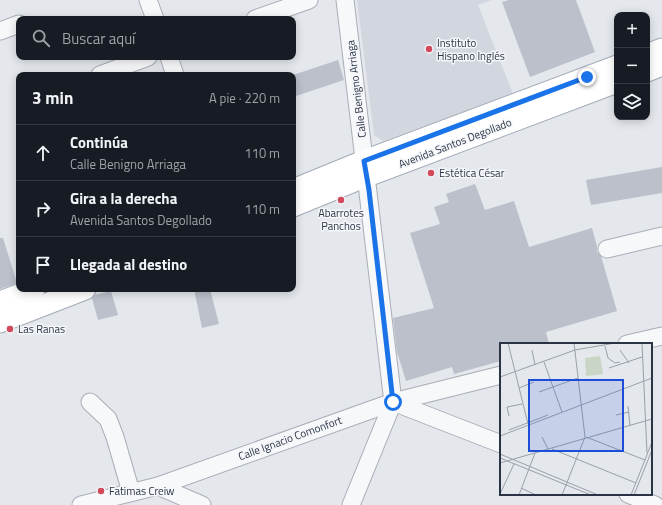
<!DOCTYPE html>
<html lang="es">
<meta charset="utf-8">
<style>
:root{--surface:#171b24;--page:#242831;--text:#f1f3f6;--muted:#9ea1a6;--line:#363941}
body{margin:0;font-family:"Titillium Web",sans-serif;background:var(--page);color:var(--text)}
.controls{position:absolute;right:12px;top:12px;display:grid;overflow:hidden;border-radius:8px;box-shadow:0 2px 10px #0003}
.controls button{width:36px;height:36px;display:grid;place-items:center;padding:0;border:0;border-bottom:1px solid var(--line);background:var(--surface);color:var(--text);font:20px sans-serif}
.stop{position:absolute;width:12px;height:12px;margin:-9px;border:3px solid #1a73e8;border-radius:50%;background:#fff}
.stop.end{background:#1a73e8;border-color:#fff;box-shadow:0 1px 4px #0008}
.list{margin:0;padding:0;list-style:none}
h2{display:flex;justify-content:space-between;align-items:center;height:52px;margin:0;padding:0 16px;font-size:17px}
h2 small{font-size:13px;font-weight:400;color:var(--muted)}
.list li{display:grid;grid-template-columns:26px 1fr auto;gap:12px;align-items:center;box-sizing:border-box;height:56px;padding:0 16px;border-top:1px solid var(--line)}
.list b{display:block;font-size:15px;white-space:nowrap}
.list p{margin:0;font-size:13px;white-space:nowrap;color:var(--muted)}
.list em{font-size:13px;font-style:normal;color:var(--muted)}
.icon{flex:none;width:22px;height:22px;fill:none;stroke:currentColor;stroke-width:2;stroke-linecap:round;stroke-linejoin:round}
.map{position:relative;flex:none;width:662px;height:505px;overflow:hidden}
.search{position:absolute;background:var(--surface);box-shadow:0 2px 10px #0003;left:16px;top:16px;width:280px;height:44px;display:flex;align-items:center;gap:10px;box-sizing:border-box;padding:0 14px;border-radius:8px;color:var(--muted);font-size:15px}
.panel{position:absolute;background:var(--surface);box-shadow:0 2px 10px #0003;left:16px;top:72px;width:280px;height:220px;border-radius:8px}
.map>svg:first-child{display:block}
.built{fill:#d2d6de}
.building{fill:#bbc0ca}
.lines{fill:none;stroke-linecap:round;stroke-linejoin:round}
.minor-casing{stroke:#a9aeb7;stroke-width:19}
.major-casing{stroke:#a3abb8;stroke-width:23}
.minor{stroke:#f7f8fa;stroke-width:17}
.major{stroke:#fff;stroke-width:21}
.route{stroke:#1a73e8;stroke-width:5}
.poi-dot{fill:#d1495b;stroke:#f4f6f9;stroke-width:1.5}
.labels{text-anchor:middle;stroke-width:3;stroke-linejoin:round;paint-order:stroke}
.poi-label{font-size:11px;fill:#2b3445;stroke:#f4f6f9;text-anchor:start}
.street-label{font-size:11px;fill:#2b3445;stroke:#f4f6f9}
.inset-road{fill:none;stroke:#9a9fa9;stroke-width:1}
.view{fill:#1d4ed8;fill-opacity:0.15;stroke:#1d4ed8;stroke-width:2}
.inset-edge{fill:none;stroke:#2b3445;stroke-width:2}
</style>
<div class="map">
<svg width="662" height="505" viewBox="0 0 662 505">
<rect width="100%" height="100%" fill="#e4e7ec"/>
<path class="built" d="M 357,0 L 492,0 L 478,5 L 513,94 L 383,141 L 374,135 Z"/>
<g class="building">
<path d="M 509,0 L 576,0 L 595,52 L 530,77 L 502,2 Z"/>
<path d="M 338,60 L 344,80 L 293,97 L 293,75 Z"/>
<path d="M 662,167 L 662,193 L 591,205 L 586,180 Z"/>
<path d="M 475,184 L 485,210 L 514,201 L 529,247 L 592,228 L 597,246 L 597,252 L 601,256 L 617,311 L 546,332 L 549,344 L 501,344 L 501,361 L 454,374 L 452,367 L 406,381 L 397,352 L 393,318 L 434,308 L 410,233 L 440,224 L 434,207 L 449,202 L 446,194 Z"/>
<path d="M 0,238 L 3,238 L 17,283 L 0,289 Z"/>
<path d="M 194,289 L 210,289 L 219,324 L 202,328 Z"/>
<path d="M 111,291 L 118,315 L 98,320 L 92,298 L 95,295 Z"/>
</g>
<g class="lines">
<g class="minor-casing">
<g id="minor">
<path d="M 148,0 L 155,19"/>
<path d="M 345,0 L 393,402 L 351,505"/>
<path d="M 255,19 L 309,0"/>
<path d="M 0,31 L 19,24"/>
<path d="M 169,57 L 175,75"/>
<path d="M 100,75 L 148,57"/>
<path d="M 607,249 L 662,236"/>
<path d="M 627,344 L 662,336"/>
<path d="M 90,402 L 108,419 L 115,437 L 131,492"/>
<path d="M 393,402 L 501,444"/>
<path d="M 158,486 L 202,505"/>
<path d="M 628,494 L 655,505"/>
<path d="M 81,505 L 158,486 L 393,402 L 501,375"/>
</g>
</g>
<g class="major-casing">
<g id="major">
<path d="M 647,55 L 662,49"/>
<path d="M 647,71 L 662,65"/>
<path d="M 293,190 L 364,161 L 617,66"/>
<path d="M 293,206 L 354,181 L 617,82"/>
<path d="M 0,302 L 34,289"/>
<path d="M 0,322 L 85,289"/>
</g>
</g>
<use href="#minor" class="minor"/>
<use href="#major" class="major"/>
</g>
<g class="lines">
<path class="route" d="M 393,402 L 369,190 L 364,161 L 587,77"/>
</g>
<g class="poi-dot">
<circle cx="429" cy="49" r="4"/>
<circle cx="431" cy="173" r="4"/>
<circle cx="341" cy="200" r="4"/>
<circle cx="10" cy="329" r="4"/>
<circle cx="101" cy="491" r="4"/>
</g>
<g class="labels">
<g class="poi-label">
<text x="437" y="47">Instituto<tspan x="437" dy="13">Hispano Inglés</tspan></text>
<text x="439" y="177">Estética César</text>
<text x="341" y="217" text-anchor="middle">Abarrotes<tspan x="341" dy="13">Panchos</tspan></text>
<text x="18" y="333">Las Ranas</text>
<text x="109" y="495">Fatimas Creiw</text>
</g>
<g class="street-label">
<text transform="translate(356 89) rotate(-97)" y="4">Calle Benigno Arriaga</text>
<text transform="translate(455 143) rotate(-21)" y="4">Avenida Santos Degollado</text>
<text transform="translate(290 438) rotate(-20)" y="4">Calle Ignacio Comonfort</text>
</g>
</g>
<g transform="translate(500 343)">
<rect width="152" height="152" fill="#e4e7ec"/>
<path d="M 100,13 L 103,31 L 86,33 L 85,15 Z" fill="#c9d6c5"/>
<path class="inset-road" d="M 8,0 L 28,81M 142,0 L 147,110M 105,3 L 108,15 L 115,20 L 120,19M 32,7 L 35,22M 120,7 L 129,20M 44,19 L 62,69M 109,25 L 142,14M 0,34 L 75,7 L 115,0M 19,45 L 34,39M 39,49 L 78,35M 128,63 L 130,83M 116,72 L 129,69M 9,73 L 7,64 L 22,61M 9,87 L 48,72M 0,93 L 152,35M 42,94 L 48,106M 86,94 L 145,117M 52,106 L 136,140M 0,111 L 98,152M 0,115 L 91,152M 0,120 L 152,76M 21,145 L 36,152M 0,151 L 14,121M 19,152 L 35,110M 62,152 L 85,94 L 74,0M 131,152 L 152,99M 134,152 L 152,107"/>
<path class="view" d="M 29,37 L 123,37 L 123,108 L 29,108 Z"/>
<rect width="152" height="152" class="inset-edge"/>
</g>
</svg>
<div class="controls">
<button>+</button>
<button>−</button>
<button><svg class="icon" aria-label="layers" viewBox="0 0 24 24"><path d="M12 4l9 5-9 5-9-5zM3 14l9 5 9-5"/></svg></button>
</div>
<div class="stop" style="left:393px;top:402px"></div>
<div class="stop end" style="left:587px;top:77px"></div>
<div class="search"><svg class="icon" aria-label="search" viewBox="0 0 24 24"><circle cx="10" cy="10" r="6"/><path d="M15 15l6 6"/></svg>Buscar aquí</div>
<section class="panel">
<h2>3 min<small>A pie · 220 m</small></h2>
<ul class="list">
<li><svg class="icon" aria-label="ahead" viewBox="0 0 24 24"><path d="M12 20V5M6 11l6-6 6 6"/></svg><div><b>Continúa</b><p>Calle Benigno Arriaga</p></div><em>110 m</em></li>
<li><svg class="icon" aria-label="right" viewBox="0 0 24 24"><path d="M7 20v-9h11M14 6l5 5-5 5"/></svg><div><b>Gira a la derecha</b><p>Avenida Santos Degollado</p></div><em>110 m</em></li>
<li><svg class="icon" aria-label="arrive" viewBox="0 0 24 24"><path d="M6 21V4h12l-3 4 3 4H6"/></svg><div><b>Llegada al destino</b></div></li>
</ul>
</section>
</div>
